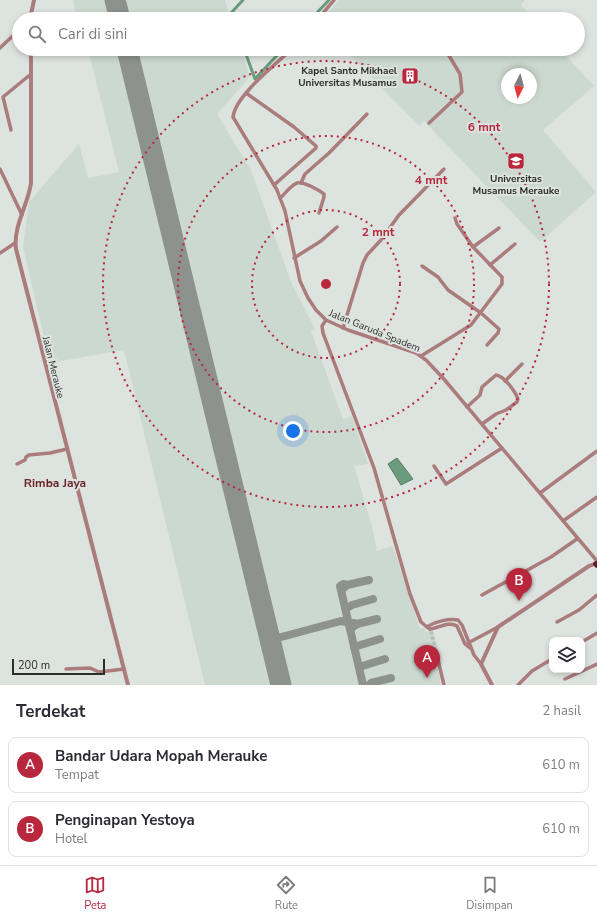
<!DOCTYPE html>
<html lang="id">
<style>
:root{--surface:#fff;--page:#f7f7f7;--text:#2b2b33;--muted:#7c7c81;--line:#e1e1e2;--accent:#b9273d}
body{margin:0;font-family:"Nunito Sans",sans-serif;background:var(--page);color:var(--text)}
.controls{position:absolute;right:12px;bottom:12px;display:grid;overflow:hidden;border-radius:8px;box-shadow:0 2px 6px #0003}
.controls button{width:36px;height:36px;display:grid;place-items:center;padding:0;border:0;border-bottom:1px solid var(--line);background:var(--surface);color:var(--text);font:20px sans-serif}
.compass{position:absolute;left:501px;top:68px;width:36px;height:36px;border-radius:50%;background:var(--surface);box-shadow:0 2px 6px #0003;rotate:186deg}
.scale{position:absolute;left:12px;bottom:10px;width:93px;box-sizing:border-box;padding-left:4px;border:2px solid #2c2e2c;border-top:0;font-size:11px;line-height:14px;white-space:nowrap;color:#2c2e2c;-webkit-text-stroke:3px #dde3df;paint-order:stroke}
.you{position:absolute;left:293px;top:431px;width:14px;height:14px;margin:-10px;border:3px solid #fff;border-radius:50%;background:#1a73e8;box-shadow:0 0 0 6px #1a73e833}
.badge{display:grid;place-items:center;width:26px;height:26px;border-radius:50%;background:var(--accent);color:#fff;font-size:13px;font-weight:700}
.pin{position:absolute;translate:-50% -33px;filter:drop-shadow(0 1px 2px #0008)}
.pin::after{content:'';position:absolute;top:21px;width:14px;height:12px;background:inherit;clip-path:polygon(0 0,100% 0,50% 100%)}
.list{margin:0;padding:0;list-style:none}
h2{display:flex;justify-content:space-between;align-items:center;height:52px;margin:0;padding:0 16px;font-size:17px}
h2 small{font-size:13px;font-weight:400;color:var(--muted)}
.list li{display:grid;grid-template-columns:26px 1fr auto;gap:12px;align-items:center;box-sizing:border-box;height:56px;margin:0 8px 8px;padding:0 8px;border:1px solid var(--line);border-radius:8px}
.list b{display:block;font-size:15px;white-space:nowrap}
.list p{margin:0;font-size:13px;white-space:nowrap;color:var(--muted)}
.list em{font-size:13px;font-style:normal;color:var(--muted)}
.icon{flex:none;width:22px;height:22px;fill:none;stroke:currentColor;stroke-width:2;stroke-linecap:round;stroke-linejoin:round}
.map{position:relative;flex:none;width:597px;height:685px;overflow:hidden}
.search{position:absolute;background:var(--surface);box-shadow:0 2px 6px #0003;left:12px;right:12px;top:12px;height:44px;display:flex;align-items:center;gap:10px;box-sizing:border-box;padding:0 14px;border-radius:22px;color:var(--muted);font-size:15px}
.sheet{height:180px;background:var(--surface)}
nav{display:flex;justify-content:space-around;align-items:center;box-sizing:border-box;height:56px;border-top:1px solid var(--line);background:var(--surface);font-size:11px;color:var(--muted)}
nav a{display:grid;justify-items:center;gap:2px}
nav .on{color:var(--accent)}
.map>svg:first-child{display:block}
.built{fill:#ccd9d0;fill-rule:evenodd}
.water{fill:#699b7c;stroke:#577a64}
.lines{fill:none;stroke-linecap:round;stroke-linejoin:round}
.canal{stroke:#699b7c;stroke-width:3}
.taxiway{stroke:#8e928f;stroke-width:8}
.runway{stroke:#8e928f;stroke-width:21}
.minor-tunnel{stroke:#babfbb;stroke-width:3.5;stroke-dasharray:3.5 2;stroke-linecap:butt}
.minor{stroke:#ab7c7c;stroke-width:3.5}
.tertiary{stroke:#ab7c7c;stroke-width:4}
.trunk{stroke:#641821;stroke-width:5.5}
.ring{fill:none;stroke:#b9273d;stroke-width:2;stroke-dasharray:2 4}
.labels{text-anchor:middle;stroke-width:4;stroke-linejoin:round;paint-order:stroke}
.poi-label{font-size:10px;font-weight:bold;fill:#2c2e2c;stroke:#dde3df;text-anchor:end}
.street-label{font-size:10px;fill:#2c2e2c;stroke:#dde3df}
.quarter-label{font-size:12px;font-weight:bold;fill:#6c262b;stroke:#dde3df}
.centre{fill:#b9273d;stroke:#dde3df;stroke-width:2}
.ring-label{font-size:12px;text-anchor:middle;font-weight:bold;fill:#b9273d;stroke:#dde3df;stroke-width:4;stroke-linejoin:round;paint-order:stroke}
</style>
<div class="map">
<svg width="597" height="685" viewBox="0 0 597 685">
<rect width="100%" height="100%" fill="#dde3df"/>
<g class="built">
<path d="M 73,0 L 225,0 L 230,19 L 77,19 Z"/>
<path d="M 339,0 L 525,0 L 521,5 L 533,19 L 323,19 Z"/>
<path d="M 88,49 L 241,49 L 250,77 L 217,114 L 251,170 L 291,282 L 315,329 L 311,330 L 311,331 L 343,419 L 352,416 L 368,464 L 354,466 L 372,526 L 377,551 L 393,546 L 420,629 L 425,628 L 426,632 L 431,630 L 434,633 L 442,665 L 436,667 L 436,669 L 438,669 L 441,685 L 205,685 L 124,350 L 50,363 L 23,247 L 29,202 L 79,144 L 88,178 L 119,172 Z"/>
<path d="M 344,49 L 560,49 L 594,86 L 543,130 L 596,192 L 540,242 L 424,121 L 419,126 ZM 507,74 L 531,74 L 531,98 L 507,98 Z"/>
</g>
<path class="water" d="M 397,458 L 413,479 L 401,485 L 388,464 Z"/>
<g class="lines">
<g class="canal">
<path d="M 233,19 L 231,13 L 243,0"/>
<path d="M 311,19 L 329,0"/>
<path d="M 244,49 L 255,79 L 283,49"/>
</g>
<g class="taxiway">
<path d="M 347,585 L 343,584 L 340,586 L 363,685"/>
<path d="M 344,588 L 347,585 L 369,580"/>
<path d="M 345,607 L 349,607 L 352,605 L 373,599"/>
<path d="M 353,627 L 357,624 L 377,619"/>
<path d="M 270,640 L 341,621 L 346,622 L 350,625 L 353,623 L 357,624"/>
<path d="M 354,647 L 380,639"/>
<path d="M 359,667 L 385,659"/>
<path d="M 369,685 L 371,683 L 391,678"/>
</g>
<g class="runway">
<path d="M 115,0 L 120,19"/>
<path d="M 127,49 L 281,685"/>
</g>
<path class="minor-tunnel" d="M 431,631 L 438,660"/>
<g class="minor">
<path d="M 418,15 L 421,19"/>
<path d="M 318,19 L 334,0"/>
<path d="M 0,48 L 19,30"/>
<path d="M 292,49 C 276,64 235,96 233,117 L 277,190 L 285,211 L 300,281 L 308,298 L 316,310 L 326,320 L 348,330 L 416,353 L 426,360 L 443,378 L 597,561"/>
<path d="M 246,93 L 294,127 L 316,146 L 316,148 L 274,185"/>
<path d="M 429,123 L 462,92 L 460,74 L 445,49"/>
<path d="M 11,130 L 3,97 L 31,74"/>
<path d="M 0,169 L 22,215"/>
<path d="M 301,183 L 305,174 L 329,153 L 367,114"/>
<path d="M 280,198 C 285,194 291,185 297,183 C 303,181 319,190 324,194 L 324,197 L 319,213"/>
<path d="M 473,247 L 499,228"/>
<path d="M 0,253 L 15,243"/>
<path d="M 294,258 L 321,241 L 337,227"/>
<path d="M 490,265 L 515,244"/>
<path d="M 422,266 L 438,277 L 448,290 L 481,313 L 499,329 L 498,333 L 487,345"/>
<path d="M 326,320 L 322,326 L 323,333 L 374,468 L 410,594 L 421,622 L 427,627"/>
<path d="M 343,328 L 363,263 L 367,255 L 381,240 L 399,215 L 444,169"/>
<path d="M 421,356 L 471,325 L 502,284 L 502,277 L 473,247 L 457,224 L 455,218"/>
<path d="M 505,381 L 522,364"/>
<path d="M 467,407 L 480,395 L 482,387 L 496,375 C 504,376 515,391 518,399 L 517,402 L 506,410 L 496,414 L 482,424"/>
<path d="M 17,464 L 25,460 L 26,457 L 29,455 L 50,453 L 67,449"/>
<path d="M 434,466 L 446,484 L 502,448"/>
<path d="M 540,493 L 597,451"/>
<path d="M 563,521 L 597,497"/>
<path d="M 482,595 L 551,557 L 577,539"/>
<path d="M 557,622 L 579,610 L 597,595"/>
<path d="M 430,629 L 427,627 C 434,622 449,618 458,620 L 462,625 L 474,655 L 481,664"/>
<path d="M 430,629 C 439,628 449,621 457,626 L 465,644 L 470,648"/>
<path d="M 582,642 L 597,633"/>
<path d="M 468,643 L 498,627"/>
<path d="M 438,660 L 444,685"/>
<path d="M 66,669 L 90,668 L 99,672 L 124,669"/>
<path d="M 565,679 L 597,664"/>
<path d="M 518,685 L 532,671 L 552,659"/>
</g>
<g class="tertiary">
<path d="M 30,19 L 34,0"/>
<path d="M 31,49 L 31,183 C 28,205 13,226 16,249 L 128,685"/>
<path d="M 492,685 L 481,664 L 498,627 L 589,566 L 597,563"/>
</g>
<path class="trunk" d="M 596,564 L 597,565"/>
</g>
<g class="ring">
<circle cx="326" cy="284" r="74"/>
<circle cx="326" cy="284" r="148"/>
<circle cx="326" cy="284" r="223"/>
</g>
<defs>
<g id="building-square" transform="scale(0.9)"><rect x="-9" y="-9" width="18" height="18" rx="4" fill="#b9273d" stroke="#dde3df"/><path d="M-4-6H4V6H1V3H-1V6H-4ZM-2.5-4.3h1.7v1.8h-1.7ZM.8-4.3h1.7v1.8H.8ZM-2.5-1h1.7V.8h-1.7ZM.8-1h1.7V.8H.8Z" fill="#fff"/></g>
<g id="university-square" transform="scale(0.9)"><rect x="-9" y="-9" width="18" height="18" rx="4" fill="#b9273d" stroke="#dde3df"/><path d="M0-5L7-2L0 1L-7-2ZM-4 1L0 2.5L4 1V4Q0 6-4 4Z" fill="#fff"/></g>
</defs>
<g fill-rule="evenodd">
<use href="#building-square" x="410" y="76"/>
<use href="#university-square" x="516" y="161"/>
</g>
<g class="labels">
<g class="poi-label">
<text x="397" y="74">Kapel Santo Mikhael<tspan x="397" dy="12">Universitas Musamus</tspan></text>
<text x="516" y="182" text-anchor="middle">Universitas<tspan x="516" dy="12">Musamus Merauke</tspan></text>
</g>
<g class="street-label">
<text transform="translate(375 330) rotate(22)" y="4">Jalan Garuda Spadem</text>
<text transform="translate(54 367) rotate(76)" y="4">Jalan Merauke</text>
</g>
<g class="quarter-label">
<text x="55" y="487">Rimba Jaya</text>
</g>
</g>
<circle cx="326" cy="284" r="6" class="centre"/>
<g class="ring-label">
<text x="484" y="131">6 mnt</text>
<text x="431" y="184">4 mnt</text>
<text x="378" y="236">2 mnt</text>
</g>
</svg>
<div class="controls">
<button><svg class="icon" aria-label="layers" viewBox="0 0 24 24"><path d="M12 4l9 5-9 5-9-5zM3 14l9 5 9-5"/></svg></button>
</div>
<svg class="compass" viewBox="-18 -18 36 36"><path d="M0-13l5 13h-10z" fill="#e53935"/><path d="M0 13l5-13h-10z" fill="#7c7c81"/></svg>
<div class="scale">200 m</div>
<div class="you"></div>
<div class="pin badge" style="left:427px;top:678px">A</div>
<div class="pin badge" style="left:519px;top:601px">B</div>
<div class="search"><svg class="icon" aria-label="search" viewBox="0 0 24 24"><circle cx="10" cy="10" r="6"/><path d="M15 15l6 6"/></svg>Cari di sini</div>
</div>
<section class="sheet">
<h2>Terdekat<small>2 hasil</small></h2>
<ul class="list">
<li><span class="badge">A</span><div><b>Bandar Udara Mopah Merauke</b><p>Tempat</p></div><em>610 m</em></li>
<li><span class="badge">B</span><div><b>Penginapan Yestoya</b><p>Hotel</p></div><em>610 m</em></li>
</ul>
</section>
<nav>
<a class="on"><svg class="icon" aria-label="map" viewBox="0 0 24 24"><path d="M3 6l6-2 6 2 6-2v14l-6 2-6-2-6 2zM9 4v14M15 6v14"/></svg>Peta</a>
<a><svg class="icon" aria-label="directions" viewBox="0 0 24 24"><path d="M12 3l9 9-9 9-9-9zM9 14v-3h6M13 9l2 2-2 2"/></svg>Rute</a>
<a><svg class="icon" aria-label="saved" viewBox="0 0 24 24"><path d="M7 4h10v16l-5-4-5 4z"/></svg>Disimpan</a>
</nav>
